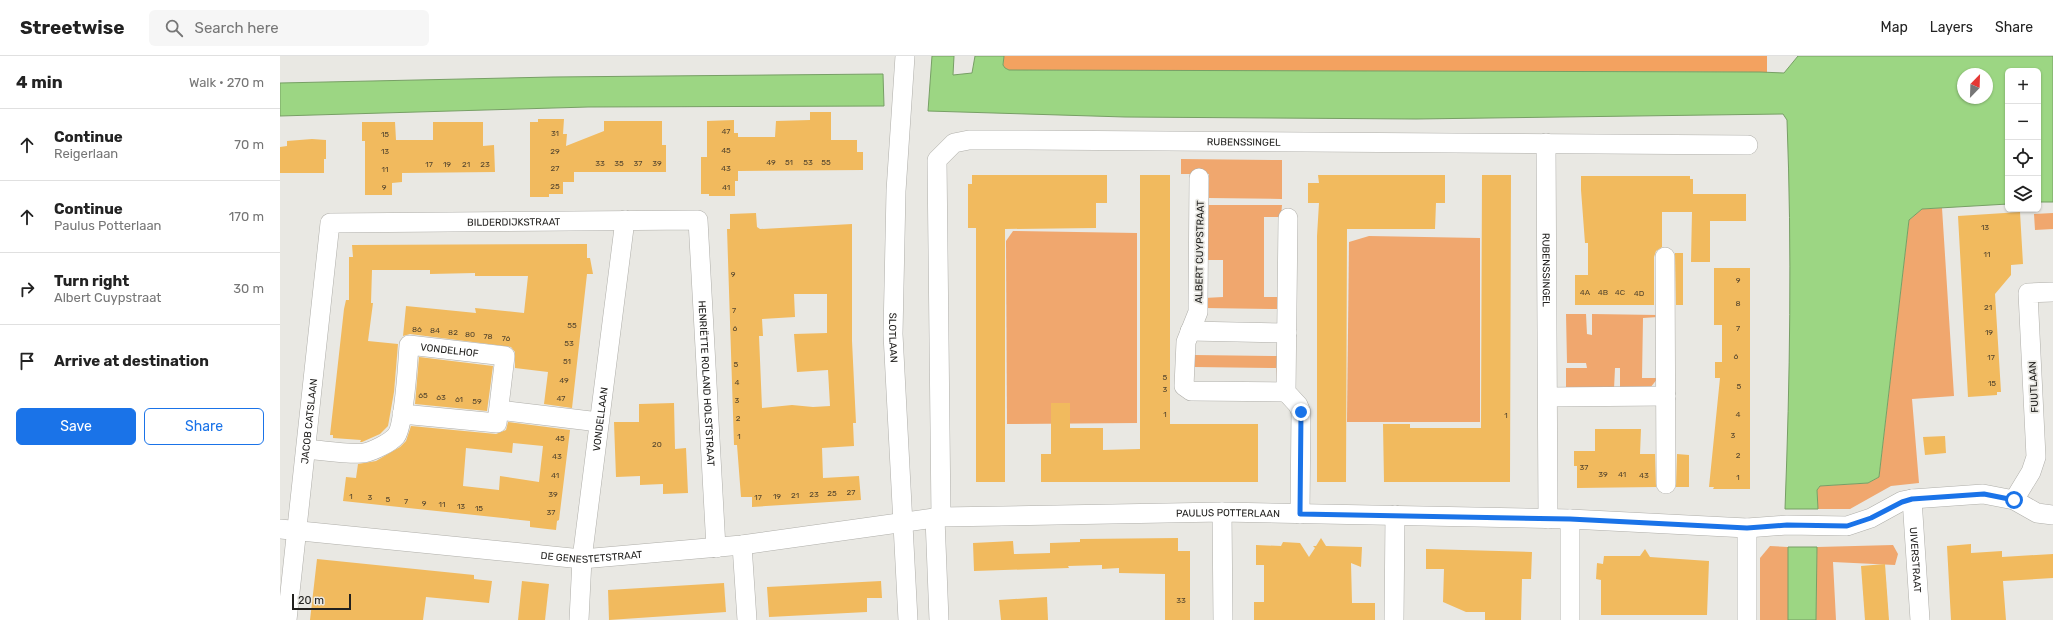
<!DOCTYPE html>
<meta charset="utf-8">
<style>
:root{--surface:#fff;--page:#f6f6f6;--text:#222;--muted:#767676;--line:#e0e0e0;--accent:#1a73e8}
body{margin:0;font-family:Rubik,sans-serif;background:var(--page);color:var(--text)}
.controls{position:absolute;right:12px;top:12px;display:grid;overflow:hidden;border-radius:6px;box-shadow:0 1px 3px #0004}
.controls button{width:36px;height:36px;display:grid;place-items:center;padding:0;border:0;border-bottom:1px solid var(--line);background:var(--surface);color:var(--text);font:20px sans-serif}
.compass{position:absolute;left:1677px;top:12px;width:36px;height:36px;border-radius:50%;background:var(--surface);box-shadow:0 1px 3px #0004;rotate:23deg}
.scale{position:absolute;left:12px;bottom:10px;width:59px;box-sizing:border-box;padding-left:4px;border:2px solid #21201e;border-top:0;font-size:11px;line-height:14px;white-space:nowrap;color:#21201e;-webkit-text-stroke:3px #e9e8e3;paint-order:stroke}
.stop{position:absolute;width:12px;height:12px;margin:-9px;border:3px solid #1a73e8;border-radius:50%;background:#fff}
.stop.end{background:#1a73e8;border-color:#fff;box-shadow:0 1px 4px #0008}
.list{margin:0;padding:0;list-style:none}
h2{display:flex;justify-content:space-between;align-items:center;height:52px;margin:0;padding:0 16px;font-size:17px}
h2 small{font-size:13px;font-weight:400;color:var(--muted)}
.list li{display:grid;grid-template-columns:26px 1fr auto;gap:12px;align-items:center;box-sizing:border-box;height:72px;padding:0 16px;border-top:1px solid var(--line)}
.list b{display:block;font-size:15px;white-space:nowrap}
.list p{margin:0;font-size:13px;white-space:nowrap;color:var(--muted)}
.list em{font-size:13px;font-style:normal;color:var(--muted)}
.actions{display:flex;gap:8px;padding:12px 16px}
.actions a{flex:1;padding:9px 0;border:1px solid var(--accent);border-radius:6px;text-align:center;font-size:14px;color:var(--accent)}
.actions .main{background:var(--accent);color:#fff}
.icon{flex:none;width:22px;height:22px;fill:none;stroke:currentColor;stroke-width:2;stroke-linecap:round;stroke-linejoin:round}
.map{position:relative;flex:none;width:1773px;height:564px;overflow:hidden}
header{display:flex;align-items:center;gap:24px;box-sizing:border-box;height:56px;padding:0 20px;background:var(--surface);border-bottom:1px solid var(--line)}
header strong{font-size:19px}
nav{display:flex;gap:22px;margin-inline-start:auto;font-size:14px}
.search{width:280px;height:36px;background:var(--page);display:flex;align-items:center;gap:10px;box-sizing:border-box;padding:0 14px;border-radius:6px;color:var(--muted);font-size:15px}
main{display:flex}
aside{flex:1;background:var(--surface)}
.map>svg:first-child{display:block}
.green{fill:#f0a76e}
.forest{fill:#f3a260}
.water{fill:#9cd683;stroke:#779f65;fill-rule:evenodd}
.building{fill:#f1ba5e;fill-rule:evenodd}
.lines{fill:none;stroke-linecap:round;stroke-linejoin:round}
.minor-casing{stroke:#afaea9;stroke-width:20}
.minor{stroke:#fff;stroke-width:19}
.route{stroke:#1a73e8;stroke-width:5}
.labels{text-anchor:middle;stroke-width:3.5;stroke-linejoin:round;paint-order:stroke}
.number-label{font-size:8px;fill:#55462e}
.street-label{font-size:10px;fill:#21201e;stroke:#e9e8e3}
</style>
<header>
<strong>Streetwise</strong>
<div class="search"><svg class="icon" aria-label="search" viewBox="0 0 24 24"><circle cx="10" cy="10" r="6"/><path d="M15 15l6 6"/></svg>Search here</div>
<nav><a>Map</a><a>Layers</a><a>Share</a></nav>
</header>
<main>
<aside>
<h2>4 min<small>Walk · 270 m</small></h2>
<ul class="list">
<li><svg class="icon" aria-label="ahead" viewBox="0 0 24 24"><path d="M12 20V5M6 11l6-6 6 6"/></svg><div><b>Continue</b><p>Reigerlaan</p></div><em>70 m</em></li>
<li><svg class="icon" aria-label="ahead" viewBox="0 0 24 24"><path d="M12 20V5M6 11l6-6 6 6"/></svg><div><b>Continue</b><p>Paulus Potterlaan</p></div><em>170 m</em></li>
<li><svg class="icon" aria-label="right" viewBox="0 0 24 24"><path d="M7 20v-9h11M14 6l5 5-5 5"/></svg><div><b>Turn right</b><p>Albert Cuypstraat</p></div><em>30 m</em></li>
<li><svg class="icon" aria-label="arrive" viewBox="0 0 24 24"><path d="M6 21V4h12l-3 4 3 4H6"/></svg><div><b>Arrive at destination</b></div></li>
</ul>
<div class="actions"><a class="main">Save</a><a>Share</a></div>
</aside>
<div class="map">
<svg width="1773" height="564" viewBox="0 0 1773 564">
<rect width="100%" height="100%" fill="#e9e8e3"/>
<g class="green">
<path d="M 901,103 L 1002,104 L 1002,143 L 929,142 L 929,118 L 901,118 Z"/>
<path d="M 928,149 L 1002,149 L 1001,161 L 984,161 L 984,241 L 1002,241 L 999,253 L 924,252 L 924,242 L 943,241 L 943,204 L 928,204 Z"/>
<path d="M 1662,152 L 1674,340 L 1632,343 L 1639,427 L 1611,430 L 1570,453 L 1538,453 L 1537,434 L 1540,430 L 1588,427 L 1599,421 L 1629,164 L 1642,153 Z"/>
<path d="M 1773,157 L 1773,173 L 1755,174 L 1754,158 Z"/>
<path d="M 733,175 L 857,177 L 857,367 L 727,368 L 726,185 Z"/>
<path d="M 1089,180 L 1200,182 L 1200,366 L 1067,366 L 1069,186 Z"/>
<path d="M 1286,258 L 1306,258 L 1307,278 L 1312,279 L 1312,258 L 1378,259 L 1378,261 L 1363,262 L 1362,322 L 1378,322 L 1370,332 L 1340,333 L 1340,312 L 1335,312 L 1334,333 L 1286,333 L 1286,312 L 1307,312 L 1306,307 L 1287,307 Z"/>
<path d="M 997,285 L 1000,285 L 997,327 L 996,312 L 914,311 L 914,299 L 997,300 Z"/>
<path d="M 1613,489 L 1618,498 L 1615,509 L 1553,506 L 1556,564 L 1536,564 L 1537,491 Z"/>
<path d="M 1490,490 L 1508,491 L 1508,564 L 1480,564 L 1480,502 Z"/>
</g>
<path class="forest" d="M 724,0 L 1487,0 L 1487,17 L 1480,16 L 729,14 L 725,12 L 723,9 Z"/>
<g class="water">
<path d="M 652,0 L 674,0 L 673,19 L 692,17 L 695,0 L 724,0 L 723,9 L 725,12 L 729,14 L 1480,16 L 1504,17 L 1518,0 L 1773,0 L 1773,146 L 1758,146 L 1758,15 L 1728,15 L 1728,148 L 1642,153 L 1629,164 L 1599,421 L 1588,427 L 1540,430 L 1537,434 L 1538,453 L 1505,453 C 1510,322 1512,195 1507,64 L 1503,58 L 1136,63 L 845,61 L 648,55 ZM 1683,18 L 1707,18 L 1707,42 L 1683,42 Z"/>
<path d="M 603,18 L 604,50 L 308,51 L 0,60 L 0,27 L 273,21 Z"/>
<path d="M 1508,491 L 1537,491 L 1536,564 L 1508,564 Z"/>
</g>
<g class="building">
<path d="M 530,56 L 551,56 L 551,84 L 577,84 L 577,96 L 583,96 L 583,114 L 458,115 L 458,125 L 455,125 L 455,140 L 429,140 L 429,138 L 421,138 L 421,101 L 427,101 L 427,65 L 454,64 L 454,77 L 458,77 L 458,81 L 495,81 L 496,65 L 530,64 Z"/>
<path d="M 258,63 L 284,63 L 283,78 L 287,78 L 286,90 L 324,75 L 324,65 L 382,65 L 382,89 L 386,89 L 386,116 L 294,116 L 294,126 L 283,126 L 283,138 L 269,138 L 269,141 L 250,141 L 250,66 L 258,66 Z"/>
<path d="M 82,66 L 115,66 L 116,84 L 153,84 L 153,66 L 203,66 L 203,90 L 214,89 L 215,116 L 122,117 L 122,126 L 112,127 L 112,139 L 85,139 L 85,85 L 82,85 Z"/>
<path d="M 32,83 L 46,84 L 46,103 L 44,103 L 44,117 L 0,117 L 0,91 L 7,90 L 7,85 Z"/>
<path d="M 692,119 L 827,119 L 827,147 L 816,147 L 816,172 L 725,173 L 725,426 L 696,426 L 696,172 L 688,172 L 688,128 L 692,128 Z"/>
<path d="M 860,119 L 890,119 L 890,368 L 978,368 L 978,426 L 761,426 L 761,398 L 771,398 L 771,347 L 790,347 L 790,372 L 823,372 L 823,394 L 860,393 Z"/>
<path d="M 1038,119 L 1165,119 L 1165,147 L 1156,147 L 1155,173 L 1067,173 L 1066,426 L 1037,426 L 1037,180 L 1039,147 L 1028,147 L 1028,127 L 1039,127 Z"/>
<path d="M 1202,119 L 1231,119 L 1230,426 L 1104,426 L 1103,368 L 1130,368 L 1130,372 L 1201,372 Z"/>
<path d="M 1301,120 L 1410,120 L 1410,123 L 1413,123 L 1413,138 L 1466,138 L 1466,165 L 1430,165 L 1430,206 L 1411,206 L 1412,156 L 1382,156 L 1382,191 L 1376,195 L 1374,201 L 1374,249 L 1295,249 L 1295,219 L 1308,219 L 1308,187 L 1305,187 L 1301,134 Z"/>
<path d="M 1740,156 L 1743,208 L 1731,209 L 1731,219 L 1715,238 L 1721,336 L 1717,336 L 1717,339 L 1688,341 L 1678,160 Z"/>
<path d="M 476,157 L 477,171 L 480,173 L 572,168 L 572,285 L 576,367 L 573,367 L 574,390 L 542,392 L 543,422 L 579,420 L 581,444 L 472,451 L 472,441 L 461,441 L 457,389 L 454,389 L 447,173 L 450,173 L 450,158 ZM 514,238 L 547,238 L 547,277 L 514,278 L 517,316 L 548,314 L 550,350 L 533,351 L 512,349 L 482,352 L 479,280 L 483,280 L 482,263 L 515,261 Z"/>
<path d="M 307,188 L 307,202 L 310,202 L 313,218 L 307,218 L 292,352 L 264,348 L 268,316 L 235,312 L 235,296 L 231,291 L 130,278 L 123,280 L 126,250 L 196,257 L 195,252 L 244,257 L 248,220 L 195,220 L 195,217 L 150,218 L 150,214 L 92,214 L 91,247 L 93,247 L 88,285 L 118,288 L 114,336 L 108,370 L 100,378 L 82,386 L 80,386 L 81,384 L 53,382 L 53,379 L 50,379 L 64,253 L 66,244 L 69,244 L 69,201 L 73,201 L 72,189 Z"/>
<path d="M 1395,197 L 1403,197 L 1403,249 L 1396,249 Z"/>
<path d="M 1434,212 L 1470,212 L 1470,433 L 1433,433 L 1434,431 L 1429,431 L 1440,322 L 1435,322 L 1435,306 L 1442,306 L 1442,269 L 1434,269 Z"/>
<path d="M 139,301 L 213,310 L 207,355 L 135,348 Z"/>
<path d="M 394,347 L 395,393 L 406,392 L 408,437 L 383,438 L 383,428 L 360,429 L 360,420 L 336,421 L 334,366 L 359,366 L 359,348 Z"/>
<path d="M 228,366 L 290,374 L 279,464 L 277,465 L 276,474 L 250,471 L 250,465 L 63,445 L 66,421 L 76,422 L 78,408 L 96,405 L 120,391 L 126,385 L 131,370 L 216,378 L 226,374 ZM 233,387 L 263,390 L 259,426 L 220,420 L 219,434 L 183,430 L 186,392 L 232,397 Z"/>
<path d="M 1315,373 L 1361,373 L 1360,398 L 1375,398 L 1376,431 L 1297,432 L 1297,410 L 1294,410 L 1294,395 L 1315,395 Z"/>
<path d="M 1665,380 L 1666,397 L 1645,399 L 1643,381 Z"/>
<path d="M 1397,398 L 1409,399 L 1409,431 L 1396,431 Z"/>
<path d="M 898,482 L 898,495 L 910,495 L 910,564 L 885,564 L 885,518 L 839,517 L 839,512 L 822,513 L 822,509 L 788,510 L 789,512 L 694,515 L 693,487 L 733,485 L 734,498 L 770,497 L 770,487 L 800,486 L 800,483 Z"/>
<path d="M 1041,482 L 1046,490 L 1082,491 L 1081,511 L 1071,507 L 1072,547 L 1095,547 L 1095,564 L 974,564 L 974,546 L 984,546 L 984,509 L 976,509 L 976,489 L 1001,490 L 1003,486 L 1020,487 L 1029,501 L 1035,492 L 1033,490 L 1036,490 Z"/>
<path d="M 1691,488 L 1691,497 L 1722,495 L 1722,501 L 1773,498 L 1773,522 L 1723,525 L 1726,564 L 1671,564 L 1667,490 Z"/>
<path d="M 1146,493 L 1252,496 L 1251,523 L 1242,523 L 1241,564 L 1205,564 L 1205,556 L 1186,556 L 1163,546 L 1164,513 L 1146,513 Z"/>
<path d="M 1365,493 L 1370,501 L 1429,505 L 1427,559 L 1321,559 L 1321,524 L 1316,523 L 1317,507 L 1323,508 L 1324,500 L 1360,500 Z"/>
<path d="M 37,503 L 194,519 L 194,523 L 212,525 L 209,547 L 146,541 L 143,564 L 30,564 Z"/>
<path d="M 1605,508 L 1609,564 L 1585,564 L 1581,510 Z"/>
<path d="M 242,525 L 269,528 L 265,564 L 238,564 Z"/>
<path d="M 601,525 L 602,542 L 587,542 L 587,556 L 489,561 L 487,531 Z"/>
<path d="M 444,527 L 446,556 L 329,564 L 328,534 Z"/>
<path d="M 767,541 L 768,564 L 721,564 L 719,544 Z"/>
</g>
<g class="lines">
<g class="minor-casing">
<g id="minor">
<path id="s1" d="M 625,0 L 616,135 L 613,278 L 628,564"/>
<path id="s2" d="M 1266,87 L 1268,463"/>
<path d="M 919,122 L 918,249 L 918,256 L 906,286 L 904,330 L 911,335 L 1006,336"/>
<path d="M 1008,162 L 1006,336 L 1018,349 L 1021,356 L 1020,458"/>
<path d="M 1385,201 L 1386,428"/>
<path d="M 910,275 L 1007,277"/>
<path d="M 1268,341 L 1386,340"/>
<path d="M 219,354 L 319,366"/>
<path id="s3" d="M 26,393 C 39,394 72,399 84,397 C 93,395 110,387 116,380 C 124,371 128,305 129,289 L 225,300 L 217,367 L 122,358"/>
<path id="s4" d="M 1632,443 L 1640,564"/>
<path d="M 1734,444 L 1751,416 L 1756,401 L 1748,237 L 1773,236"/>
<path d="M 942,456 L 943,564"/>
<path id="s5" d="M 661,461 L 657,104 L 674,87 L 689,84 L 746,84 L 1468,89"/>
<path d="M 655,462 L 659,564"/>
<path id="s6" d="M 0,473 L 302,503 L 462,489 L 661,461 L 942,456 L 1290,463 L 1467,472 L 1507,469 L 1567,470 L 1591,462 L 1622,445 L 1632,443 L 1703,438 L 1734,444 L 1757,457 L 1773,459"/>
<path d="M 462,489 L 467,564"/>
<path id="s7" d="M 7,564 L 50,167 L 418,164 L 436,492"/>
<path id="s8" d="M 299,564 L 302,503 L 345,164"/>
<path d="M 1114,564 L 1115,459"/>
<path d="M 1290,564 L 1290,463"/>
<path d="M 1467,564 L 1467,472"/>
</g>
</g>
<use href="#minor" class="minor"/>
</g>
<g class="lines">
<path class="route" d="M 1021,356 L 1020,458 L 1290,463 L 1467,472 L 1507,469 L 1567,470 L 1591,462 L 1622,446 L 1632,443 L 1704,438 L 1734,444"/>
</g>
<g class="labels">
<g class="number-label">
<text x="446" y="78">47</text>
<text x="275" y="80">31</text>
<text x="105" y="81">15</text>
<text x="446" y="97">45</text>
<text x="105" y="98">13</text>
<text x="275" y="98">29</text>
<text x="491" y="109">49</text>
<text x="509" y="109">51</text>
<text x="528" y="109">53</text>
<text x="546" y="109">55</text>
<text x="320" y="110">33</text>
<text x="339" y="110">35</text>
<text x="358" y="110">37</text>
<text x="377" y="110">39</text>
<text x="149" y="111">17</text>
<text x="167" y="111">19</text>
<text x="186" y="111">21</text>
<text x="205" y="111">23</text>
<text x="275" y="115">27</text>
<text x="446" y="115">43</text>
<text x="105" y="116">11</text>
<text x="275" y="133">25</text>
<text x="104" y="134">9</text>
<text x="446" y="134">41</text>
<text x="1705" y="174">13</text>
<text x="1707" y="201">11</text>
<text x="453" y="221">9</text>
<text x="1458" y="227">9</text>
<text x="1305" y="239">4A</text>
<text x="1323" y="239">4B</text>
<text x="1340" y="239">4C</text>
<text x="1359" y="240">4D</text>
<text x="1458" y="250">8</text>
<text x="1708" y="254">21</text>
<text x="454" y="257">7</text>
<text x="292" y="272">55</text>
<text x="455" y="275">6</text>
<text x="1458" y="275">7</text>
<text x="137" y="276">86</text>
<text x="155" y="277">84</text>
<text x="173" y="279">82</text>
<text x="1709" y="279">19</text>
<text x="190" y="281">80</text>
<text x="208" y="283">78</text>
<text x="226" y="285">76</text>
<text x="289" y="290">53</text>
<text x="1456" y="303">6</text>
<text x="1711" y="304">17</text>
<text x="287" y="308">51</text>
<text x="456" y="311">5</text>
<text x="885" y="324">5</text>
<text x="284" y="327">49</text>
<text x="457" y="329">4</text>
<text x="1712" y="330">15</text>
<text x="1459" y="333">5</text>
<text x="885" y="336">3</text>
<text x="143" y="342">65</text>
<text x="161" y="344">63</text>
<text x="281" y="345">47</text>
<text x="179" y="346">61</text>
<text x="457" y="347">3</text>
<text x="197" y="348">59</text>
<text x="885" y="361">1</text>
<text x="1458" y="361">4</text>
<text x="1226" y="362">1</text>
<text x="458" y="365">2</text>
<text x="1453" y="382">3</text>
<text x="459" y="383">1</text>
<text x="280" y="385">45</text>
<text x="377" y="391">20</text>
<text x="1458" y="402">2</text>
<text x="277" y="403">43</text>
<text x="1304" y="414">37</text>
<text x="1323" y="421">39</text>
<text x="1342" y="421">41</text>
<text x="275" y="422">41</text>
<text x="1364" y="422">43</text>
<text x="1458" y="424">1</text>
<text x="571" y="439">27</text>
<text x="552" y="440">25</text>
<text x="273" y="441">39</text>
<text x="534" y="441">23</text>
<text x="515" y="442">21</text>
<text x="71" y="443">1</text>
<text x="497" y="443">19</text>
<text x="90" y="444">3</text>
<text x="478" y="444">17</text>
<text x="108" y="446">5</text>
<text x="126" y="448">7</text>
<text x="144" y="450">9</text>
<text x="162" y="451">11</text>
<text x="181" y="453">13</text>
<text x="199" y="455">15</text>
<text x="271" y="459">37</text>
<text x="901" y="547">33</text>
</g>
<g class="street-label">
<text dy="4" stroke="none"><textPath href="#s5" startOffset="671">RUBENSSINGEL</textPath></text>
<text dy="4" stroke="none"><textPath href="#s7" startOffset="583">BILDERDIJKSTRAAT</textPath></text>
<text transform="translate(919 196) rotate(-89)" y="4">ALBERT CUYPSTRAAT</text>
<text dy="4" stroke="none"><textPath href="#s2" startOffset="127">RUBENSSINGEL</textPath></text>
<text dy="4" stroke="none"><textPath href="#s1" startOffset="282">SLOTLAAN</textPath></text>
<text dy="4" stroke="none"><textPath href="#s3" startOffset="228">VONDELHOF</textPath></text>
<text dy="4" stroke="none"><textPath href="#s7" startOffset="931">HENRIËTTE ROLAND HOLSTSTRAAT</textPath></text>
<text transform="translate(1753 331) rotate(-93)" y="4">FUUTLAAN</text>
<text dy="4" stroke="none"><textPath href="#s8" startOffset="202">VONDELLAAN</textPath></text>
<text dy="4" stroke="none"><textPath href="#s7" startOffset="200">JACOB CATSLAAN</textPath></text>
<text dy="4" stroke="none"><textPath href="#s6" startOffset="952">PAULUS POTTERLAAN</textPath></text>
<text dy="4" stroke="none"><textPath href="#s6" startOffset="313">DE GENESTETSTRAAT</textPath></text>
<text dy="4" stroke="none"><textPath href="#s4" startOffset="61">UIVERSTRAAT</textPath></text>
</g>
</g>
</svg>
<div class="controls">
<button>+</button>
<button>−</button>
<button><svg class="icon" aria-label="locate" viewBox="0 0 24 24"><circle cx="12" cy="12" r="6"/><path d="M12 2v4M12 18v4M2 12h4M18 12h4"/></svg></button>
<button><svg class="icon" aria-label="layers" viewBox="0 0 24 24"><path d="M12 4l9 5-9 5-9-5zM3 14l9 5 9-5"/></svg></button>
</div>
<svg class="compass" viewBox="-18 -18 36 36"><path d="M0-13l5 13h-10z" fill="#e53935"/><path d="M0 13l5-13h-10z" fill="#767676"/></svg>
<div class="scale">20 m</div>
<div class="stop" style="left:1734px;top:444px"></div>
<div class="stop end" style="left:1021px;top:356px"></div>
</div>
</main>
